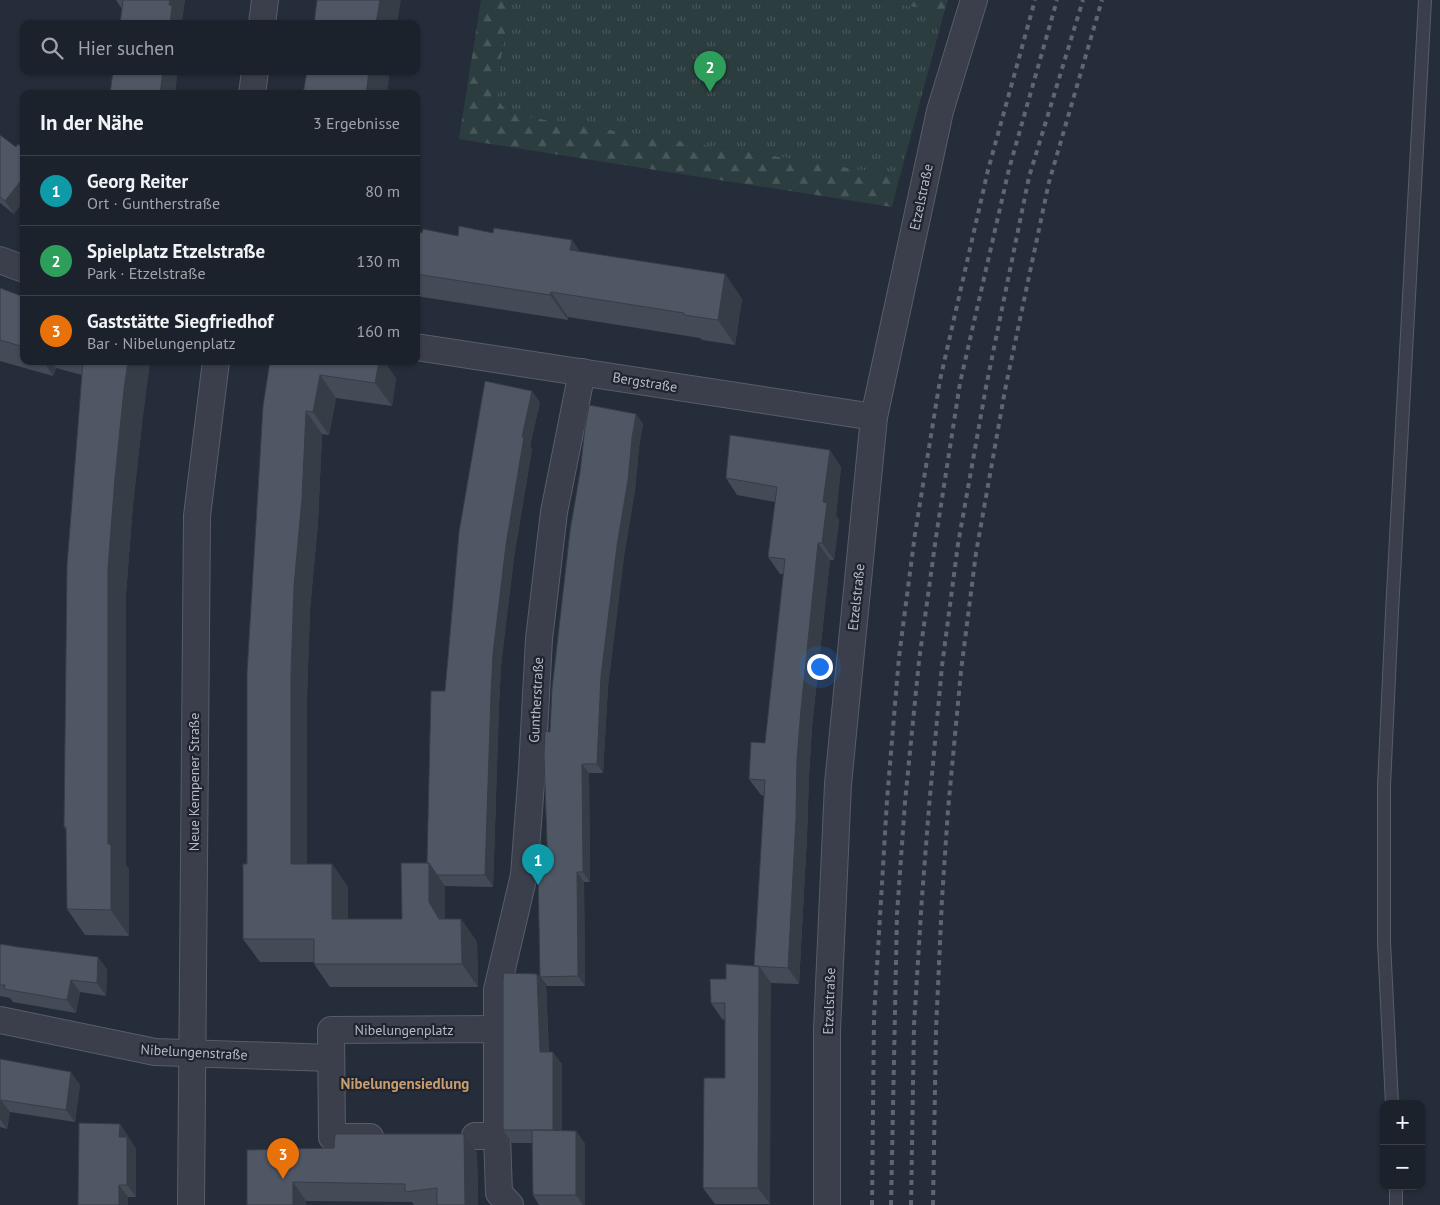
<!DOCTYPE html>
<html lang="de">
<meta charset="utf-8">
<style>
:root{--surface:#1c222c;--page:#292f38;--text:#f1f3f6;--muted:#a0a4a9;--line:#3a3f48;--accent:#8c9099}
body{margin:0;font-family:"PT Sans",sans-serif;background:var(--page);color:var(--text)}
.controls{position:absolute;right:15px;bottom:15px;display:grid;overflow:hidden;border-radius:10px;box-shadow:0 1px 4px #0004}
.controls button{width:45px;height:45px;display:grid;place-items:center;padding:0;border:0;border-bottom:1px solid var(--line);background:var(--surface);color:var(--text);font:25px sans-serif}
.you{position:absolute;left:819px;top:666px;width:18px;height:18px;margin:-12px;border:4px solid #fff;border-radius:50%;background:#1a73e8;box-shadow:0 0 0 8px #1a73e833}
.badge{display:grid;place-items:center;width:32px;height:32px;border-radius:50%;background:var(--accent);color:#fff;font-size:16px;font-weight:700}
.pin{position:absolute;translate:-50% -41px;filter:drop-shadow(0 1px 2px #0008)}
.pin::after{content:'';position:absolute;top:26px;width:18px;height:15px;background:inherit;clip-path:polygon(0 0,100% 0,50% 100%)}
.list{margin:0;padding:0;list-style:none}
h2{display:flex;justify-content:space-between;align-items:center;height:65px;margin:0;padding:0 20px;font-size:21px}
h2 small{font-size:16px;font-weight:400;color:var(--muted)}
.list li{display:grid;grid-template-columns:32px 1fr auto;gap:15px;align-items:center;box-sizing:border-box;height:70px;padding:0 20px;border-top:1px solid var(--line)}
.list b{display:block;font-size:19px;white-space:nowrap}
.list p{margin:0;font-size:16px;white-space:nowrap;color:var(--muted)}
.list em{font-size:16px;font-style:normal;color:var(--muted)}
.icon{flex:none;width:28px;height:28px;fill:none;stroke:currentColor;stroke-width:2;stroke-linecap:round;stroke-linejoin:round}
.map{position:relative;flex:none;width:1440px;height:1205px;overflow:hidden}
.search{position:absolute;background:var(--surface);box-shadow:0 1px 4px #0004;left:20px;top:20px;width:400px;height:55px;display:flex;align-items:center;gap:12px;box-sizing:border-box;padding:0 18px;border-radius:10px;color:var(--muted);font-size:19px}
.panel{position:absolute;background:var(--surface);box-shadow:0 1px 4px #0004;left:20px;top:90px;width:400px;height:275px;border-radius:10px}
.map>svg:first-child{display:block}
.forest{fill:url(#forest-firs)}
.park{fill:url(#park-tufts)}
.lines{fill:none;stroke-linecap:round;stroke-linejoin:round}
.service-casing{stroke:#585d69;stroke-width:14}
.minor-casing{stroke:#585d69;stroke-width:28}
.service{stroke:#3a3f4b;stroke-width:12}
.minor{stroke:#3a3f4b;stroke-width:26}
.rail{stroke:#5e6573;stroke-width:4;stroke-dasharray:5 5;stroke-linecap:butt}
.wall{fill:#444b57}
.shaded-wall{fill:#373d47}
.building{fill:#4f5765;stroke:#373d47}
.labels{text-anchor:middle;stroke-width:4.5;stroke-linejoin:round;paint-order:stroke}
.street-label{font-size:14px;fill:#b5bac6;stroke:#1f2430}
.neighbourhood-label{font-size:15px;font-weight:bold;fill:#c89e6e;stroke:#1f2430}
</style>
<div class="map">
<svg width="1440" height="1205" viewBox="0 0 1440 1205">
<defs>
<pattern id="forest-firs" width="22" height="20" patternUnits="userSpaceOnUse" patternTransform="scale(1.25)"><rect width="22" height="20" fill="#2c3d3f"/><path d="M5 1l3.5 6h-7zM16 11l3.5 6h-7z" fill="#485759"/></pattern>
<pattern id="park-tufts" width="24" height="20" patternUnits="userSpaceOnUse" patternTransform="scale(1.25)"><rect width="24" height="20" fill="#2c3d3f"/><path d="M3 7l-1-3M5 7V3M7 7l1-3M15 17l-1-3M17 17v-4M19 17l1-3" fill="none" stroke="#485759"/></pattern>
</defs>
<rect width="100%" height="100%" fill="#262d3a"/>
<g class="forest">
<path d="M 481,0 L 510,0 L 497,87 L 510,112 L 522,116 L 900,176 L 892,207 L 459,139 Z"/>
<path d="M 879,0 L 948,0 L 944,13 Z"/>
</g>
<path class="park" d="M 510,0 L 879,0 L 944,13 L 900,176 L 522,116 C 504,111 498,106 497,87 Z"/>
<g class="lines">
<g class="service-casing">
<g id="service">
<path d="M 1392,1104 L 1384,942 L 1384,786 L 1392,612 L 1425,0"/>
<path d="M 1396,1205 L 1396,1186"/>
</g>
</g>
<g class="minor-casing">
<g id="minor">
<path d="M 262,24 L 265,0"/>
<path d="M 252,94 L 255,71"/>
<path d="M 0,260 L 24,269"/>
<path d="M 416,347 L 874,417"/>
<path d="M 0,1020 L 155,1052 L 331,1058"/>
<path d="M 497,1029 L 497,990 L 524,875 L 532,770 L 539,639 L 554,512 L 582,372"/>
<path d="M 497,1136 L 499,1193 L 510,1205"/>
<path d="M 370,1137 L 332,1137 L 331,1030 L 497,1029 L 497,1136 L 475,1136"/>
<path d="M 191,1205 L 197,516 L 216,361"/>
<path d="M 827,1205 L 827,1030 L 838,784 L 874,417 L 940,111 L 974,0"/>
</g>
</g>
<use href="#service" class="service"/>
<use href="#minor" class="minor"/>
<g class="rail">
<path d="M 872,1205 L 874,1017 L 887,800 L 899,657 L 915,534 L 940,380 L 988,170 L 1035,0"/>
<path d="M 891,1205 L 897,914 L 905,802 L 919,661 L 936,537 L 960,383 L 1009,169 L 1057,0"/>
<path d="M 911,1205 L 914,1025 L 922,897 L 929,807 L 942,666 L 958,544 L 986,387 L 1029,177 L 1083,0"/>
<path d="M 933,1205 L 936,1030 L 942,899 L 948,810 L 961,671 L 976,553 L 1005,390 L 1049,182 L 1102,0"/>
</g>
</g>
<g class="wall">
<path d="M 116,0 L 185,0 L 182,19 L 185,22 L 122,9 Z"/>
<path d="M 0,135 L 14,214 L 0,203 Z"/>
<path d="M 416,232 L 458,236 L 493,233 L 572,240 L 580,252 L 725,274 L 742,299 L 735,345 L 702,340 L 700,338 L 568,317 L 568,320 L 416,296 Z"/>
<path d="M 0,288 L 24,297 L 24,361 L 150,361 L 143,415 L 133,504 L 126,594 L 126,865 L 129,869 L 129,936 L 85,935 L 67,909 L 66,830 L 64,827 L 82,375 L 56,368 L 53,376 L 0,361 Z"/>
<path d="M 270,361 L 396,378 L 392,406 L 336,398 L 329,435 L 322,434 L 318,522 L 310,609 L 307,697 L 307,864 L 332,864 L 348,887 L 348,919 L 402,919 L 427,863 L 445,691 L 540,402 L 530,446 L 532,449 L 514,557 L 501,665 L 499,706 L 493,887 L 445,886 L 445,919 L 461,919 L 477,942 L 478,987 L 330,987 L 314,964 L 314,962 L 260,962 L 243,939 Z"/>
<path d="M 636,414 L 643,424 L 639,447 L 635,490 L 624,556 L 608,686 L 603,773 L 589,773 L 590,882 L 584,882 L 585,986 L 547,986 L 540,977 L 548,871 L 550,732 Z"/>
<path d="M 841,467 L 836,515 L 839,520 L 834,560 L 830,560 L 812,726 L 809,776 L 807,835 L 799,984 L 770,983 L 770,1204 L 715,1204 L 703,1188 L 725,1078 L 725,1020 L 722,1019 L 711,1003 L 726,979 L 754,966 L 764,796 L 761,795 L 749,779 L 765,743 L 784,574 L 780,574 L 768,557 L 775,502 L 737,495 L 726,478 Z"/>
<path d="M 0,944 L 107,969 L 106,996 L 80,992 L 76,1013 L 13,1002 L 10,998 L 0,996 Z"/>
<path d="M 537,974 L 546,986 L 549,1052 L 562,1064 L 562,1131 L 576,1131 L 585,1144 L 585,1205 L 539,1205 L 533,1195 L 532,1143 L 512,1143 L 503,1130 Z"/>
<path d="M 0,1059 L 80,1085 L 75,1122 L 10,1112 L 7,1129 L 0,1127 Z"/>
<path d="M 120,1124 L 136,1149 L 136,1197 L 128,1197 L 78,1205 Z"/>
<path d="M 464,1134 L 477,1153 L 478,1205 L 414,1205 L 412,1202 L 306,1201 L 306,1205 L 247,1205 L 334,1148 Z"/>
</g>
<g class="shaded-wall">
<path d="M 170,0 L 185,0 L 182,19 L 185,22 L 185,24 L 170,24 L 169,5 Z"/>
<path d="M 380,0 L 401,0 L 397,24 L 376,24 Z"/>
<path d="M 163,71 L 178,71 L 175,94 L 160,94 Z"/>
<path d="M 369,71 L 390,71 L 387,94 L 366,94 Z"/>
<path d="M 24,177 L 24,201 L 14,214 L 5,201 Z"/>
<path d="M 572,240 L 589,265 L 570,250 Z"/>
<path d="M 725,274 L 742,299 L 735,345 L 718,320 Z"/>
<path d="M 551,292 L 568,317 L 568,320 L 550,295 Z"/>
<path d="M 43,361 L 52,361 L 56,368 L 53,376 Z"/>
<path d="M 128,361 L 150,361 L 143,415 L 133,504 L 126,594 L 126,865 L 129,869 L 129,936 L 111,910 L 108,844 L 108,568 L 115,478 L 124,389 Z"/>
<path d="M 379,361 L 384,361 L 396,378 L 392,406 L 375,383 Z"/>
<path d="M 320,375 L 336,398 L 329,435 L 313,412 Z"/>
<path d="M 532,391 L 540,402 L 530,446 L 532,449 L 514,557 L 501,665 L 499,706 L 493,887 L 485,875 L 491,694 L 493,654 L 506,545 L 522,437 Z"/>
<path d="M 306,411 L 322,434 L 318,522 L 310,609 L 307,697 L 307,887 L 291,864 L 291,674 L 294,586 Z"/>
<path d="M 636,414 L 643,424 L 639,447 L 635,490 L 624,556 L 608,686 L 603,773 L 597,764 L 601,676 L 617,546 L 632,438 Z"/>
<path d="M 830,450 L 841,467 L 836,515 L 839,520 L 834,560 L 822,543 L 823,502 Z"/>
<path d="M 818,543 L 830,560 L 812,726 L 809,776 L 807,835 L 799,984 L 788,968 L 797,759 L 801,709 Z"/>
<path d="M 582,764 L 589,773 L 590,882 L 583,872 Z"/>
<path d="M 429,863 L 445,886 L 445,925 L 439,919 L 429,902 Z"/>
<path d="M 332,864 L 348,887 L 348,942 L 332,919 Z"/>
<path d="M 577,872 L 584,882 L 585,986 L 578,976 Z"/>
<path d="M 461,919 L 477,942 L 478,987 L 462,964 Z"/>
<path d="M 98,957 L 107,969 L 106,996 L 97,983 Z"/>
<path d="M 759,966 L 771,983 L 770,1204 L 758,1188 Z"/>
<path d="M 537,974 L 546,986 L 549,1064 L 540,1052 Z"/>
<path d="M 71,980 L 80,992 L 76,1013 L 67,1000 Z"/>
<path d="M 553,1052 L 562,1064 L 562,1143 L 553,1130 Z"/>
<path d="M 71,1072 L 80,1085 L 75,1122 L 66,1110 Z"/>
<path d="M 1,1100 L 10,1112 L 7,1129 L 0,1119 L 0,1106 Z"/>
<path d="M 120,1124 L 136,1149 L 136,1197 L 127,1185 L 119,1137 Z"/>
<path d="M 576,1131 L 585,1144 L 585,1205 L 583,1205 L 576,1195 Z"/>
<path d="M 464,1134 L 477,1153 L 478,1205 L 465,1205 Z"/>
<path d="M 293,1182 L 306,1201 L 306,1205 L 293,1205 Z"/>
<path d="M 119,1185 L 128,1197 L 128,1205 L 119,1205 Z"/>
</g>
<g class="building">
<path d="M 123,0 L 170,0 L 169,5 L 172,5 L 170,24 L 120,24 Z"/>
<path d="M 317,0 L 380,0 L 376,24 L 314,24 Z"/>
<path d="M 113,71 L 163,71 L 160,94 L 110,94 Z"/>
<path d="M 307,71 L 369,71 L 366,94 L 303,94 Z"/>
<path d="M 0,135 L 16,147 L 18,144 L 24,149 L 24,177 L 5,201 L 0,197 Z"/>
<path d="M 459,226 L 493,233 L 494,228 L 572,240 L 570,250 L 725,274 L 718,320 L 684,315 L 684,313 L 551,292 L 550,295 L 416,274 L 416,232 L 422,233 L 423,229 L 458,236 Z"/>
<path d="M 0,288 L 24,297 L 24,347 L 0,340 Z"/>
<path d="M 83,361 L 128,361 L 124,389 L 115,478 L 108,568 L 108,844 L 111,844 L 111,910 L 67,909 L 66,827 L 64,827 L 67,565 Z"/>
<path d="M 270,361 L 379,361 L 375,383 L 320,375 L 313,412 L 306,411 L 302,499 L 294,586 L 291,674 L 291,864 L 332,864 L 332,919 L 402,919 L 401,863 L 429,863 L 429,902 L 439,919 L 461,919 L 462,964 L 314,964 L 314,939 L 243,939 L 243,864 L 247,864 L 247,673 L 263,406 Z"/>
<path d="M 485,381 L 532,391 L 522,437 L 524,437 L 506,545 L 493,654 L 491,694 L 485,875 L 437,875 L 429,863 L 427,863 L 431,691 L 445,691 L 459,532 Z"/>
<path d="M 589,405 L 636,414 L 632,438 L 628,480 L 617,546 L 601,676 L 597,764 L 582,764 L 583,872 L 577,872 L 578,976 L 540,977 L 538,871 L 548,871 L 544,755 L 545,731 L 550,732 L 552,689 L 570,531 L 580,472 L 585,428 Z"/>
<path d="M 730,435 L 830,450 L 823,502 L 827,503 L 822,543 L 818,543 L 801,709 L 797,759 L 796,819 L 788,968 L 754,966 L 759,966 L 758,1188 L 703,1188 L 704,1078 L 725,1078 L 725,1003 L 711,1003 L 710,979 L 726,979 L 726,964 L 754,966 L 765,780 L 749,779 L 751,742 L 765,743 L 785,559 L 768,557 L 777,487 L 726,478 Z"/>
<path d="M 0,944 L 18,947 L 98,957 L 97,983 L 71,980 L 67,1000 L 4,989 L 5,985 L 0,985 Z"/>
<path d="M 504,973 L 537,974 L 540,1052 L 553,1052 L 553,1130 L 503,1130 L 503,979 Z"/>
<path d="M 0,1059 L 71,1072 L 66,1110 L 1,1100 L 0,1106 Z"/>
<path d="M 79,1123 L 120,1124 L 119,1137 L 127,1137 L 127,1185 L 119,1185 L 119,1205 L 78,1205 Z"/>
<path d="M 532,1130 L 576,1131 L 576,1195 L 533,1195 Z"/>
<path d="M 335,1134 L 464,1134 L 465,1205 L 437,1205 L 437,1188 L 405,1192 L 405,1184 L 293,1182 L 293,1205 L 247,1205 L 247,1150 L 334,1148 Z"/>
</g>
<g class="labels">
<g class="street-label">
<text transform="translate(921 197) rotate(-78)" y="5">Etzelstraße</text>
<text transform="translate(645 382) rotate(9)" y="5">Bergstraße</text>
<text transform="translate(856 597) rotate(-84)" y="5">Etzelstraße</text>
<text transform="translate(536 700) rotate(-87)" y="5">Guntherstraße</text>
<text transform="translate(194 782) rotate(-90)" y="5">Neue Kempener Straße</text>
<text transform="translate(829 1001) rotate(-88)" y="5">Etzelstraße</text>
<text x="404" y="1035">Nibelungenplatz</text>
<text transform="translate(194 1052) rotate(3)" y="5">Nibelungenstraße</text>
</g>
<g class="neighbourhood-label">
<text x="405" y="1089">Nibelungensiedlung</text>
</g>
</g>
</svg>
<div class="controls">
<button>+</button>
<button>−</button>
</div>
<div class="you"></div>
<div class="pin badge" style="left:538px;top:885px;background:#0f9aa8">1</div>
<div class="pin badge" style="left:710px;top:92px;background:#2e9e5b">2</div>
<div class="pin badge" style="left:283px;top:1179px;background:#e8710a">3</div>
<div class="search"><svg class="icon" aria-label="search" viewBox="0 0 24 24"><circle cx="10" cy="10" r="6"/><path d="M15 15l6 6"/></svg>Hier suchen</div>
<section class="panel">
<h2>In der Nähe<small>3 Ergebnisse</small></h2>
<ul class="list">
<li><span class="badge" style="background:#0f9aa8">1</span><div><b>Georg Reiter</b><p>Ort · Guntherstraße</p></div><em>80 m</em></li>
<li><span class="badge" style="background:#2e9e5b">2</span><div><b>Spielplatz Etzelstraße</b><p>Park · Etzelstraße</p></div><em>130 m</em></li>
<li><span class="badge" style="background:#e8710a">3</span><div><b>Gaststätte Siegfriedhof</b><p>Bar · Nibelungenplatz</p></div><em>160 m</em></li>
</ul>
</section>
</div>
